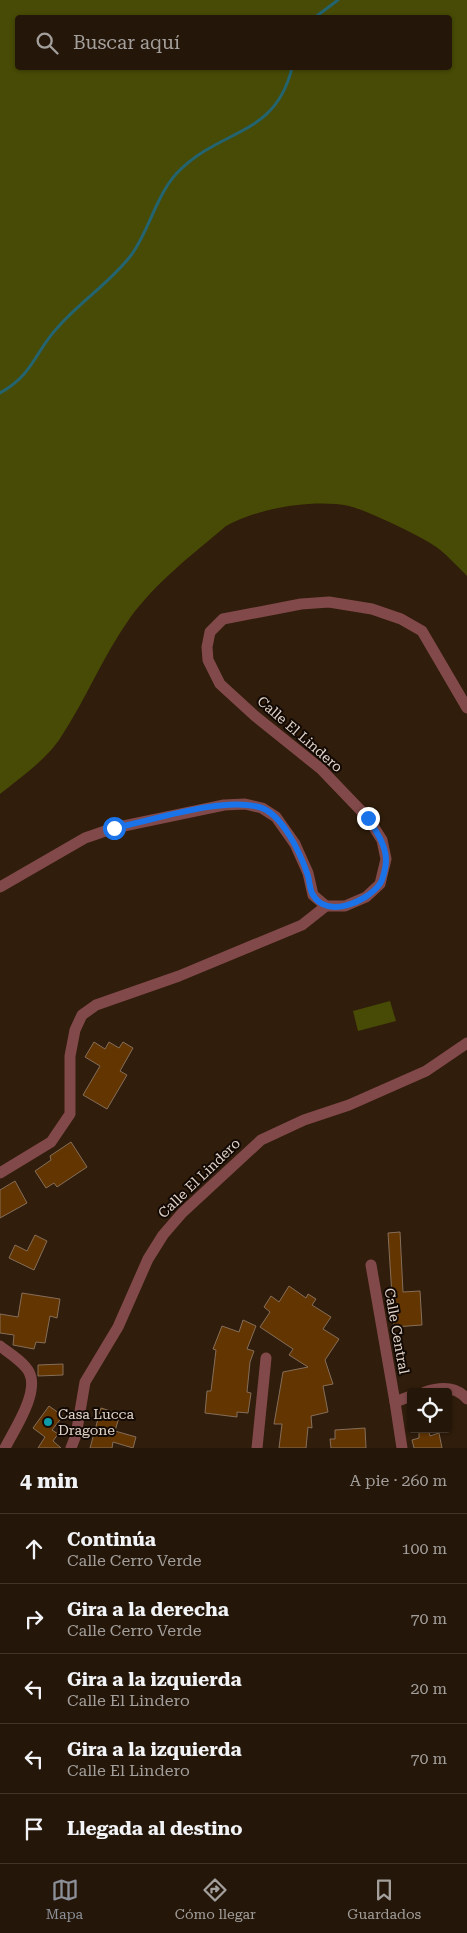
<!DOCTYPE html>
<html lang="es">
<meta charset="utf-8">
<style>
:root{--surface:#241608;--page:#302316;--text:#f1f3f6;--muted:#a39f9c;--line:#413529;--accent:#8c9099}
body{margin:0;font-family:"Roboto Serif",serif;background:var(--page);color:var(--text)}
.controls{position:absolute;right:15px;bottom:15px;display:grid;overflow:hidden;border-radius:5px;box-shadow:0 1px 4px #0004}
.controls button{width:45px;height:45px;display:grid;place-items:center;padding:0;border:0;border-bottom:1px solid var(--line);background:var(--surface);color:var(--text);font:25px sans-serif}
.stop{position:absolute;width:15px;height:15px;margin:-11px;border:4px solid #1a73e8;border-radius:50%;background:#fff}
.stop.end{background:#1a73e8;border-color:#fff;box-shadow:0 1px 5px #0008}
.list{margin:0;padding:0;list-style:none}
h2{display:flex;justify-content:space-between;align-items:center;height:65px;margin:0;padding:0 20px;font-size:21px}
h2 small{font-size:16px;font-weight:400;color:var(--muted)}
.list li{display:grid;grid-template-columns:32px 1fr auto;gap:15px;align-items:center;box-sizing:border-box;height:70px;padding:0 20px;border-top:1px solid var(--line)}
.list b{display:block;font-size:19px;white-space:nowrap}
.list p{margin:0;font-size:16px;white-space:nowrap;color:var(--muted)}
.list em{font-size:16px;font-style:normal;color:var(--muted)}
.icon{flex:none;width:28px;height:28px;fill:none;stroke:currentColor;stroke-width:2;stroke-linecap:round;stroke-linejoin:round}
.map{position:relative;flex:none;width:467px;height:1448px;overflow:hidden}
.search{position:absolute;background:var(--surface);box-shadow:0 1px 4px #0004;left:15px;right:15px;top:15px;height:55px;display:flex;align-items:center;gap:12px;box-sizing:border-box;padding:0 18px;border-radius:5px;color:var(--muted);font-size:19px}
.sheet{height:415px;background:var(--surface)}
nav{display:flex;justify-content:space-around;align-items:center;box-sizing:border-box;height:70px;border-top:1px solid var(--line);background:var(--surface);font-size:14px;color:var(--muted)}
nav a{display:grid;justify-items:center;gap:2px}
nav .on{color:var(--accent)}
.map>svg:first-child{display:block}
.green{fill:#474b05;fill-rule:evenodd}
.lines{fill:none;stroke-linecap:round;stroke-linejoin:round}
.stream{stroke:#246470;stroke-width:3}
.building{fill:#633500;stroke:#856e5a}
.minor{stroke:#82494a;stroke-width:11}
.route{stroke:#1a73e8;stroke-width:6}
.culture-dot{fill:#0f9aa8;stroke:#120904;stroke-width:2}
.labels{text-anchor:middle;stroke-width:4;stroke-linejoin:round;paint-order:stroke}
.street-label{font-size:14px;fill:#e2d4c9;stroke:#120904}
.poi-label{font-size:14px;fill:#e2d4c9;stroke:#120904;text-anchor:start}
</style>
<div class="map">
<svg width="467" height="1448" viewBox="0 0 467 1448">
<rect width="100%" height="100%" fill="#301d0b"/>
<g class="green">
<path d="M 0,0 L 467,0 L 467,576 C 458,567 449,557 439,549 C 426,538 366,510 349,506 C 313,499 258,508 226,526 C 192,555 156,582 130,618 C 103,656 86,699 61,737 C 48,758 19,779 0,794 ZM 18,18 L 450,18 L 450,68 L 18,68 Z"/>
<path d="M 390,1001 L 396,1021 L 358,1031 L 353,1011 Z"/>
</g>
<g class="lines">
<g class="stream">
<path d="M 314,18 L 338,0"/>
<path d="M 0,393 C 35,373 34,352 59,326 C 81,301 112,281 132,254 C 151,227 157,191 181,169 C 224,128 275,136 292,68"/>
</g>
</g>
<g class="building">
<path d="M 94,1042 L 105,1049 L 109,1042 L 119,1048 L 123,1042 L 133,1048 L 120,1071 L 127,1075 L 107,1109 L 83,1095 L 100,1066 L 85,1057 Z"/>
<path d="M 71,1142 L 87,1167 L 57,1187 L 54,1183 L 46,1188 L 35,1171 L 51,1160 L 50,1156 Z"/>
<path d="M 15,1181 L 27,1203 L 0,1218 L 0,1190 Z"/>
<path d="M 400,1232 L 403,1292 L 420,1291 L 422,1325 L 394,1327 L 388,1233 Z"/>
<path d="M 35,1235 L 47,1241 L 34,1270 L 9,1258 L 15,1245 L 27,1251 Z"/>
<path d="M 289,1286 L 306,1298 L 308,1294 L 316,1299 L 312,1305 L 331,1317 L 323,1329 L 339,1339 L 325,1360 L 333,1384 L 323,1386 L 328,1412 L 311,1416 L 312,1428 L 308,1427 L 306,1448 L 279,1448 L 282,1424 L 274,1424 L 283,1372 L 308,1367 L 289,1355 L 293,1349 L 260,1327 L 270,1312 L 264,1307 L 271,1296 L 279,1302 Z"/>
<path d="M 22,1293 L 60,1299 L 57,1318 L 50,1316 L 45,1343 L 36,1342 L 34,1349 L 13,1345 L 14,1335 L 0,1333 L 0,1314 L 18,1317 Z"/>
<path d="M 243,1320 L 256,1326 L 247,1349 L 254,1351 L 250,1362 L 247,1392 L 251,1393 L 248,1413 L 237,1412 L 237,1417 L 205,1413 L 207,1391 L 211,1391 L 216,1350 L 213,1349 L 222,1326 L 239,1332 Z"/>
<path d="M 63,1364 L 63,1375 L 38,1376 L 38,1365 Z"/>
<path d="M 49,1406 L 63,1416 L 52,1430 L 58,1434 L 53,1441 L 61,1448 L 38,1448 L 45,1437 L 33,1428 Z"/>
<path d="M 101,1408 L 120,1414 L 115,1431 L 136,1437 L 133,1448 L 113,1442 L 112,1448 L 90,1448 Z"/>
<path d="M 365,1428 L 366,1448 L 331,1448 L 330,1439 L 335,1439 L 335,1430 Z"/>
<path d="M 428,1429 L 430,1436 L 439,1433 L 442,1448 L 414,1448 L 412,1440 L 419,1438 L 419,1430 Z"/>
</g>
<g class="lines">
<g class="minor">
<path d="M 0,887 L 85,838 L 114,828 L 224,805 L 245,804 L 262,808 L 276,817 L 295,844 L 308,873 L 313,895 L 326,906"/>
<path d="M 0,1173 L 51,1142 L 70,1114 L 70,1056 L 75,1030 L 82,1015 L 96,1005 L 179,976 L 302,925 L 326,906 L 345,906 L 366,897 L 380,884 L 386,859 L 382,840 L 368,818 L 321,769 L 255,716 L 220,684 L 208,660 L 207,647 L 210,632 L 223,619 L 301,604 L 329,602 L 372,609 L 401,619 L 422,631 L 467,708"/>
<path d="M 371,1265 L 395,1402"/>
<path d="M 0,1346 C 9,1353 24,1362 29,1372 C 40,1392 14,1430 5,1448"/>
<path d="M 425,1392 C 440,1387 456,1386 467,1399"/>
<path d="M 71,1448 L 76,1435 L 85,1382 L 118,1327 L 148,1259 L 163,1235 L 182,1213 L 261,1140 L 304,1120 L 349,1105 L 426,1071 L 467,1043"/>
<path d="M 257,1448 L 266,1358"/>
<path d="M 402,1448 L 395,1402 L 411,1396"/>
</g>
</g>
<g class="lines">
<path class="route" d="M 114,828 C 155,820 220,797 259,807 C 282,813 300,853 307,873 C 310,880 309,889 313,895 C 327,919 366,902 379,885 C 383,881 386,866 386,860 C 386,845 376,831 368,818"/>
</g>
<circle class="culture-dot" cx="48" cy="1422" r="5"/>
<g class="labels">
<g class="street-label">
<text transform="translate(300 734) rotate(41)" y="5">Calle El Lindero</text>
<text transform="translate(199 1178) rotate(-44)" y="5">Calle El Lindero</text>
<text transform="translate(397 1331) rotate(80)" y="5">Calle Central</text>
</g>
<g class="poi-label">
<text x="58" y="1419">Casa Lucca<tspan x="58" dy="16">Dragone</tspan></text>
</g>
</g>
</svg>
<div class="controls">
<button><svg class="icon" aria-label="locate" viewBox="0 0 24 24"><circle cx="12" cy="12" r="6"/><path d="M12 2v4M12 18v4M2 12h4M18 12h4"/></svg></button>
</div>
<div class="stop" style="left:114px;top:828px"></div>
<div class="stop end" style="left:368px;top:818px"></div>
<div class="search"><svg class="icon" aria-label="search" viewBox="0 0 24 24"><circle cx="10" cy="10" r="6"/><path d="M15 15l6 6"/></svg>Buscar aquí</div>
</div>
<section class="sheet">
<h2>4 min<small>A pie · 260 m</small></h2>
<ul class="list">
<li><svg class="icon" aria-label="ahead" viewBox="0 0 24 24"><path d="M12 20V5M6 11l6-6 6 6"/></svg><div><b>Continúa</b><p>Calle Cerro Verde</p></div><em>100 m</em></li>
<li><svg class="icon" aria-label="right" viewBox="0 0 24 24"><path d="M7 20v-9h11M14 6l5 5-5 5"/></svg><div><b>Gira a la derecha</b><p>Calle Cerro Verde</p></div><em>70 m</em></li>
<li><svg class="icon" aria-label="left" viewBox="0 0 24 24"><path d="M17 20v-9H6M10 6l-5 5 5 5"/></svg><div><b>Gira a la izquierda</b><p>Calle El Lindero</p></div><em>20 m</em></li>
<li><svg class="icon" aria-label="left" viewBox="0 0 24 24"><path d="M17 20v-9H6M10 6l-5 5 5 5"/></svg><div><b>Gira a la izquierda</b><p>Calle El Lindero</p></div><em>70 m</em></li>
<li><svg class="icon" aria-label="arrive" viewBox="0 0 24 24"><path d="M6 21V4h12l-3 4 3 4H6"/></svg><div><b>Llegada al destino</b></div></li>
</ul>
</section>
<nav>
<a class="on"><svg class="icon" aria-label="map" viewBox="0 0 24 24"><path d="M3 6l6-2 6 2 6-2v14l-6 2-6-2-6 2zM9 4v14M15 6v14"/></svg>Mapa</a>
<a><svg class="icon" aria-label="directions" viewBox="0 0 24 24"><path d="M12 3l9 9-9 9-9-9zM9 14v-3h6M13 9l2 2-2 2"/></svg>Cómo llegar</a>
<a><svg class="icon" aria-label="saved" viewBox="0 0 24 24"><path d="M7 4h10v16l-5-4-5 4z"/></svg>Guardados</a>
</nav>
